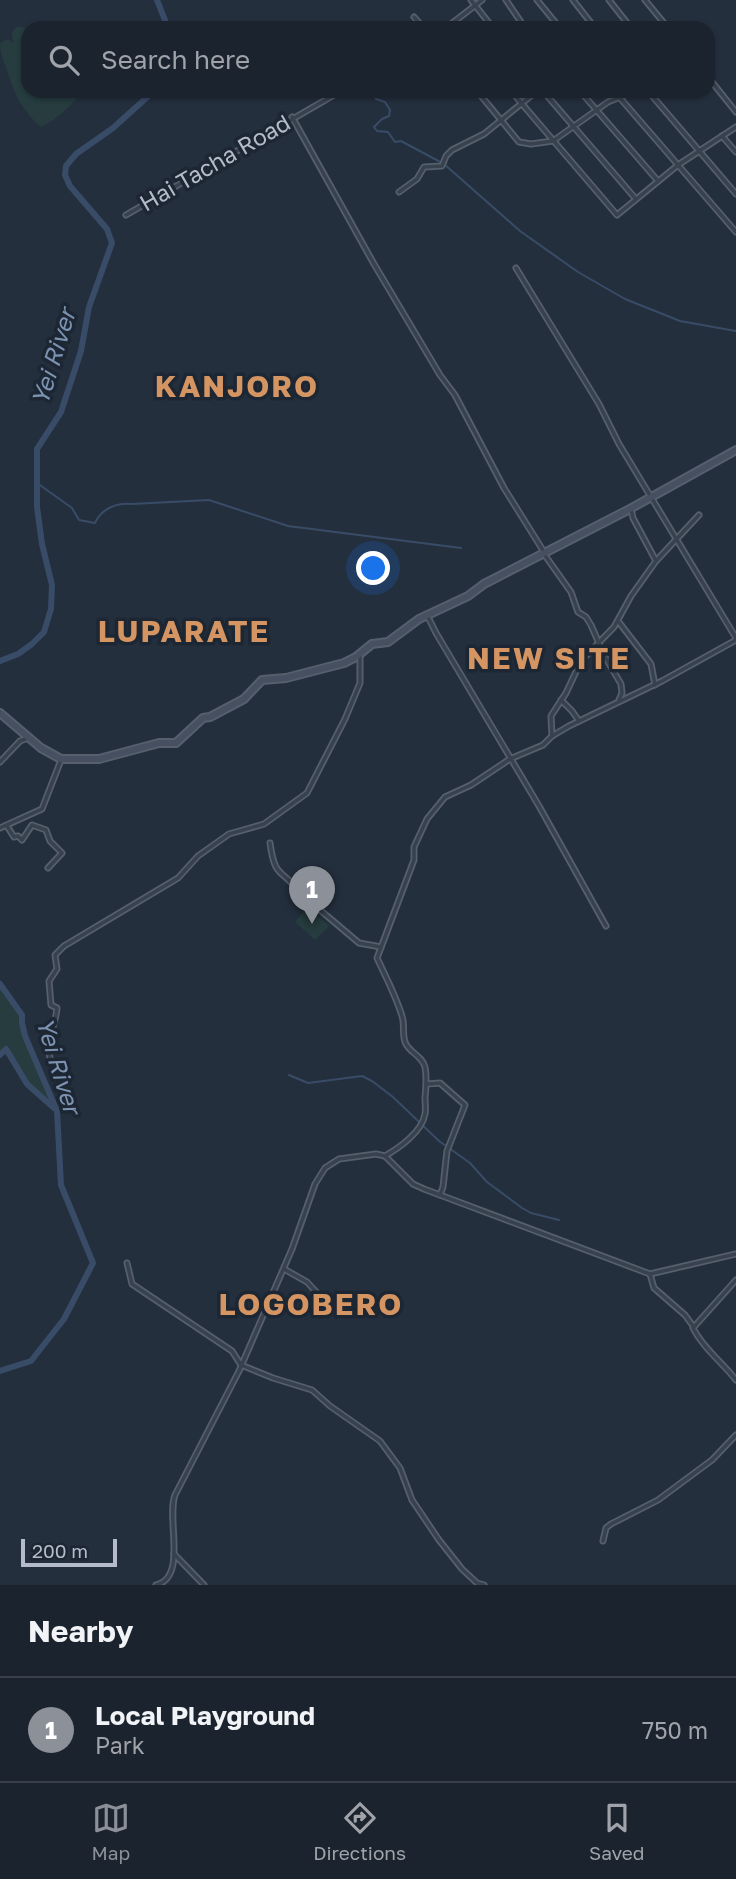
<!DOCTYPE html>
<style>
:root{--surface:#1b232e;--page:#282f3a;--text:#f1f3f6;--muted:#a0a4aa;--line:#39404a;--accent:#8c9099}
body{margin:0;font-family:"Golos Text",sans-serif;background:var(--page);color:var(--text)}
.scale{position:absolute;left:21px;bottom:18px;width:96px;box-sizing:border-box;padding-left:7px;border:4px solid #b4bcc9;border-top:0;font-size:19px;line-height:24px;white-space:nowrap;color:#b4bcc9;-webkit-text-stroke:5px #1d2633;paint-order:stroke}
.you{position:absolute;left:374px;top:569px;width:24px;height:24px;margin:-18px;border:5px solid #fff;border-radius:50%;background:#1a73e8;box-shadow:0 0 0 10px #1a73e833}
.badge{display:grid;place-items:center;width:46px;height:46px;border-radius:50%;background:var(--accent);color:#fff;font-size:23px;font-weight:700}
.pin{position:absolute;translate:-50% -58px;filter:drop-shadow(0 2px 4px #0008)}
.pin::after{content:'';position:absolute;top:37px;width:24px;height:21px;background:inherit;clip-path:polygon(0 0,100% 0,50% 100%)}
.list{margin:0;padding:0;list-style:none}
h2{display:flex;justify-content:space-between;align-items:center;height:91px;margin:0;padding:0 28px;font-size:30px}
h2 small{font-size:23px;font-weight:400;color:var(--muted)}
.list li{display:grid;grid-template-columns:46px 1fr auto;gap:21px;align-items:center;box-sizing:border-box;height:105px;padding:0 28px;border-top:2px solid var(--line)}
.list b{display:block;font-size:26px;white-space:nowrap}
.list p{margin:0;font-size:23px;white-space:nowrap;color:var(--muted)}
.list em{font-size:23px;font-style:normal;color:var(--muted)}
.icon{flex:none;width:38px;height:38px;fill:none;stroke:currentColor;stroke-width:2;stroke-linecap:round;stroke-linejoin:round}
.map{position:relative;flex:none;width:736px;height:1585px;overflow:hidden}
.search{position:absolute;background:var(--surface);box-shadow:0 2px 5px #0004;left:21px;right:21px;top:21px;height:77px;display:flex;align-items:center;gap:18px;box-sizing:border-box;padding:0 24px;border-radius:21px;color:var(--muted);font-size:26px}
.sheet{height:196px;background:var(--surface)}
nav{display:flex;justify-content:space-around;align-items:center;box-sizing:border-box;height:98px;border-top:2px solid var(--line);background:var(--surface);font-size:19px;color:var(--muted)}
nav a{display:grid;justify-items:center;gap:4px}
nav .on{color:var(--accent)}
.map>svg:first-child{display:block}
.green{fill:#263c3f}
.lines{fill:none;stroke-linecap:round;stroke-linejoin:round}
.stream{stroke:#394c67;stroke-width:2}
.river{stroke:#394c67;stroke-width:6}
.street-casing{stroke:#565f6c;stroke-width:7}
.secondary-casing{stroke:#565f6c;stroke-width:10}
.street{stroke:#38414e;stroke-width:3.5}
.secondary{stroke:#465061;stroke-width:6}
.labels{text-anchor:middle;stroke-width:7;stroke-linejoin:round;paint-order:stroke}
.street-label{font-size:23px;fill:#b4bcc9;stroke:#1d2633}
.water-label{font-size:24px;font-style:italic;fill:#7c92b1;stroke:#1d2633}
.district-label{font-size:30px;font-weight:bold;letter-spacing:2px;fill:#d59563;stroke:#1d2633}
</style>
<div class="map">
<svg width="736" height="1585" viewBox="0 0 736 1585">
<rect width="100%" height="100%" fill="#242f3e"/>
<g class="green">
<path d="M 16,27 L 23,27 L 28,33 L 28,91 L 82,91 C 73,105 56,120 41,127 C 23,112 13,92 7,70 C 4,61 0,54 0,43 L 8,39 L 13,43 L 12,32 Z"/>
<path d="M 307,907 L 329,926 L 315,940 L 295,922 Z"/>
<path d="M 0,984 L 22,1015 C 20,1038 47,1088 57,1111 L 33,1091 L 6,1049 L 0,1055 Z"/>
</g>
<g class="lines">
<g class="stream">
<path d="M 356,91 L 361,95 L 365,91"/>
<path d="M 374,91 L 376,99 L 385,102 L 390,110 L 389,116 L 382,119 L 374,127 L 377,131 L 388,132 L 395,142 L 401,141 L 444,164 L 520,231 L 578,272 L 625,299 L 680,321 L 736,331"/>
<path d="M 37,483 L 72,508 L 79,520 L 95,523 C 101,509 117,502 132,504 L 209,500 L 288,526 L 461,548"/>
<path d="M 289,1075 L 308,1083 L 362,1076 L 372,1081 L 393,1097 L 439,1141 L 470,1163 L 487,1182 L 522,1208 L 531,1213 L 559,1220"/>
</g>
<g class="river">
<path d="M 157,0 L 168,28"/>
<path d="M 0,661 L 18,654 L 32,644 L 44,632 L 51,609 L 52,585 L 42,544 L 37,507 L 37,449 L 61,412 L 81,351 L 89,307 L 112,243 L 107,229 L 70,186 L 65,175 L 66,166 L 76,154 L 113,128 L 154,91"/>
<path d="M 0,984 L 22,1015 L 22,1023 L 25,1036 L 57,1111 L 61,1185 L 93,1263 L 64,1319 L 31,1361 L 0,1371"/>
<path d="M 0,1055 L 6,1049 L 27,1084 L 54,1108"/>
</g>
<g class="street-casing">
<g id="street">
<path d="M 471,0 L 493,28"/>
<path d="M 506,0 L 525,28"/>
<path d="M 537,0 L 560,28"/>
<path d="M 573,0 L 595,28"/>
<path d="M 609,0 L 628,24"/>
<path d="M 645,0 L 668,28"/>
<path d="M 414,17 L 424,28"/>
<path d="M 454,22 L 460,28"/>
<path d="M 446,28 L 482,0"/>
<path d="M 708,77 L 736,112"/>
<path d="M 477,91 L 519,142 L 531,144 L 553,141 L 608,102 L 635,91"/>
<path d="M 511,91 L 617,215 L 678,165 L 736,127"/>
<path d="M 543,91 L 635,198"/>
<path d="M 580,91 L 658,181"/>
<path d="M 614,91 L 736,232"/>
<path d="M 648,91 L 736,194"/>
<path d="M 292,117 L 374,264 L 440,375 L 455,395 L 504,488 L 544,552"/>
<path d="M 722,136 L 736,152"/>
<path d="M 399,192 L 417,179 L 424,167 L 442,166 L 446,156 L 452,150 L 484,134 L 537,91"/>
<path d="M 126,215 L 341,91"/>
<path d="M 516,268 L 599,404 L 619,444 L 736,638"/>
<path d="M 631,509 L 633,518 L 656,561"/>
<path d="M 544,554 L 571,592 L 578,612 L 586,617 L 591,625 L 604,655 L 621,684 L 622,693 L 619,700"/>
<path d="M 427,615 L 436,633 L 539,806 L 606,926"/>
<path d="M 618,621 L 651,664 L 655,685"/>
<path d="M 561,700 L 572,711 L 579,721"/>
<path d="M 552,736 L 551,716 L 566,693 L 581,661 L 614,627 L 631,596 L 656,561 L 699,515"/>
<path d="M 0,762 L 20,741 L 28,738"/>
<path d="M 7,826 L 14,837 L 18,836 L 22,840 L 32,825 L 46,830 L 50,841 L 62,853 L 48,868"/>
<path d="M 0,828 L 42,809 L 61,760"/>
<path d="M 270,843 C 275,881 283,868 300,893 L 359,943 L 381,947"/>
<path d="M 51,1062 C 44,1039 55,1031 57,1008 L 51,1005 L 49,981 L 57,969 L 55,955 L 64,946 L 178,878 L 198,856 L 229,834 L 264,824 L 307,793 L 345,719 L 360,683 L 360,654"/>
<path d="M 427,1084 L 440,1083 L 465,1105 L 447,1151 L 443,1187 L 440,1195"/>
<path d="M 385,1156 C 399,1148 422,1132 425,1114 C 426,1109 425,1103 425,1098 C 426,1088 427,1077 425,1067 C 422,1055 409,1053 405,1042 C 402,1033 405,1025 402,1016 C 396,996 386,977 377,958 L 414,860 L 414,847 L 427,819 L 445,797 L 471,785 L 510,759 L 543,745 L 552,736 L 569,726 L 662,681 L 736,640"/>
<path d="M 127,1263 L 132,1284 L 232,1351 L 241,1365 L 273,1378 L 312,1390 L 330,1406 L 380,1441 L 400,1468 L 412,1500 L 439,1540 L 462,1569 L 477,1583 L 484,1585"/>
<path d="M 284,1269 L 307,1282 L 319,1295"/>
<path d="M 650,1274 L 654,1288 L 685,1315 L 693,1326"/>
<path d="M 736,1280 L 693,1328 C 703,1348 722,1362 736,1380"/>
<path d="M 603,1541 L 606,1528 L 611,1524 L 658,1500 L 712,1460 L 736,1435"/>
<path d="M 174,1554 L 204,1585"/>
<path d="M 156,1585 C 188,1577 166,1519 175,1495 L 239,1371 L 292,1249 L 315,1184 L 325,1168 L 339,1159 L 376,1154 L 385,1156 L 413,1184 L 424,1189 L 650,1274 L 736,1254"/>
</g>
</g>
<g class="secondary-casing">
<path id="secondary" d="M 0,713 L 41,748 L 61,759 L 99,759 L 159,743 L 176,743 L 203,718 L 210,717 L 244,699 L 262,680 L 286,678 L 344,663 L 356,657 L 372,644 L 388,642 L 419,619 L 468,596 L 484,584 L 626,511 L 736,450"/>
</g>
<use href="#street" class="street"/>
<use href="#secondary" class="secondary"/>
</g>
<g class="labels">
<g class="street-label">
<text transform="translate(215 163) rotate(-30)" y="8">Hai Tacha Road</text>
</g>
<g class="water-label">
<text transform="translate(54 357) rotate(-73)" y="8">Yei River</text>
<text transform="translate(58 1066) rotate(73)" y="8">Yei River</text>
</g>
<g class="district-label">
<text x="237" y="397">KANJORO</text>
<text x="184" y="642">LUPARATE</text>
<text x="549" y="669">NEW SITE</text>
<text x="311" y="1315">LOGOBERO</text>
</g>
</g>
</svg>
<div class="scale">200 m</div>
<div class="you"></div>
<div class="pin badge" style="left:312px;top:924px">1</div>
<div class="search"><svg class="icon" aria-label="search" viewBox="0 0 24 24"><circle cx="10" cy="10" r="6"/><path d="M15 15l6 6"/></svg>Search here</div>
</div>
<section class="sheet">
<h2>Nearby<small></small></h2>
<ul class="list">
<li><span class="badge">1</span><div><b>Local Playground</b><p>Park</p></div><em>750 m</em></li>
</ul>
</section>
<nav>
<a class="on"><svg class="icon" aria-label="map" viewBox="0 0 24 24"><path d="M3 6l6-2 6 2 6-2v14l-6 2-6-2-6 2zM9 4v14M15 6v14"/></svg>Map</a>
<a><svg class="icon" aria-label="directions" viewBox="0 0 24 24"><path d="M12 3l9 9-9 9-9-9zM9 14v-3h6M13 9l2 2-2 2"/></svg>Directions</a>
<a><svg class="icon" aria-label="saved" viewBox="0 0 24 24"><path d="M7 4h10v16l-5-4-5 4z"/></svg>Saved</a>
</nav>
